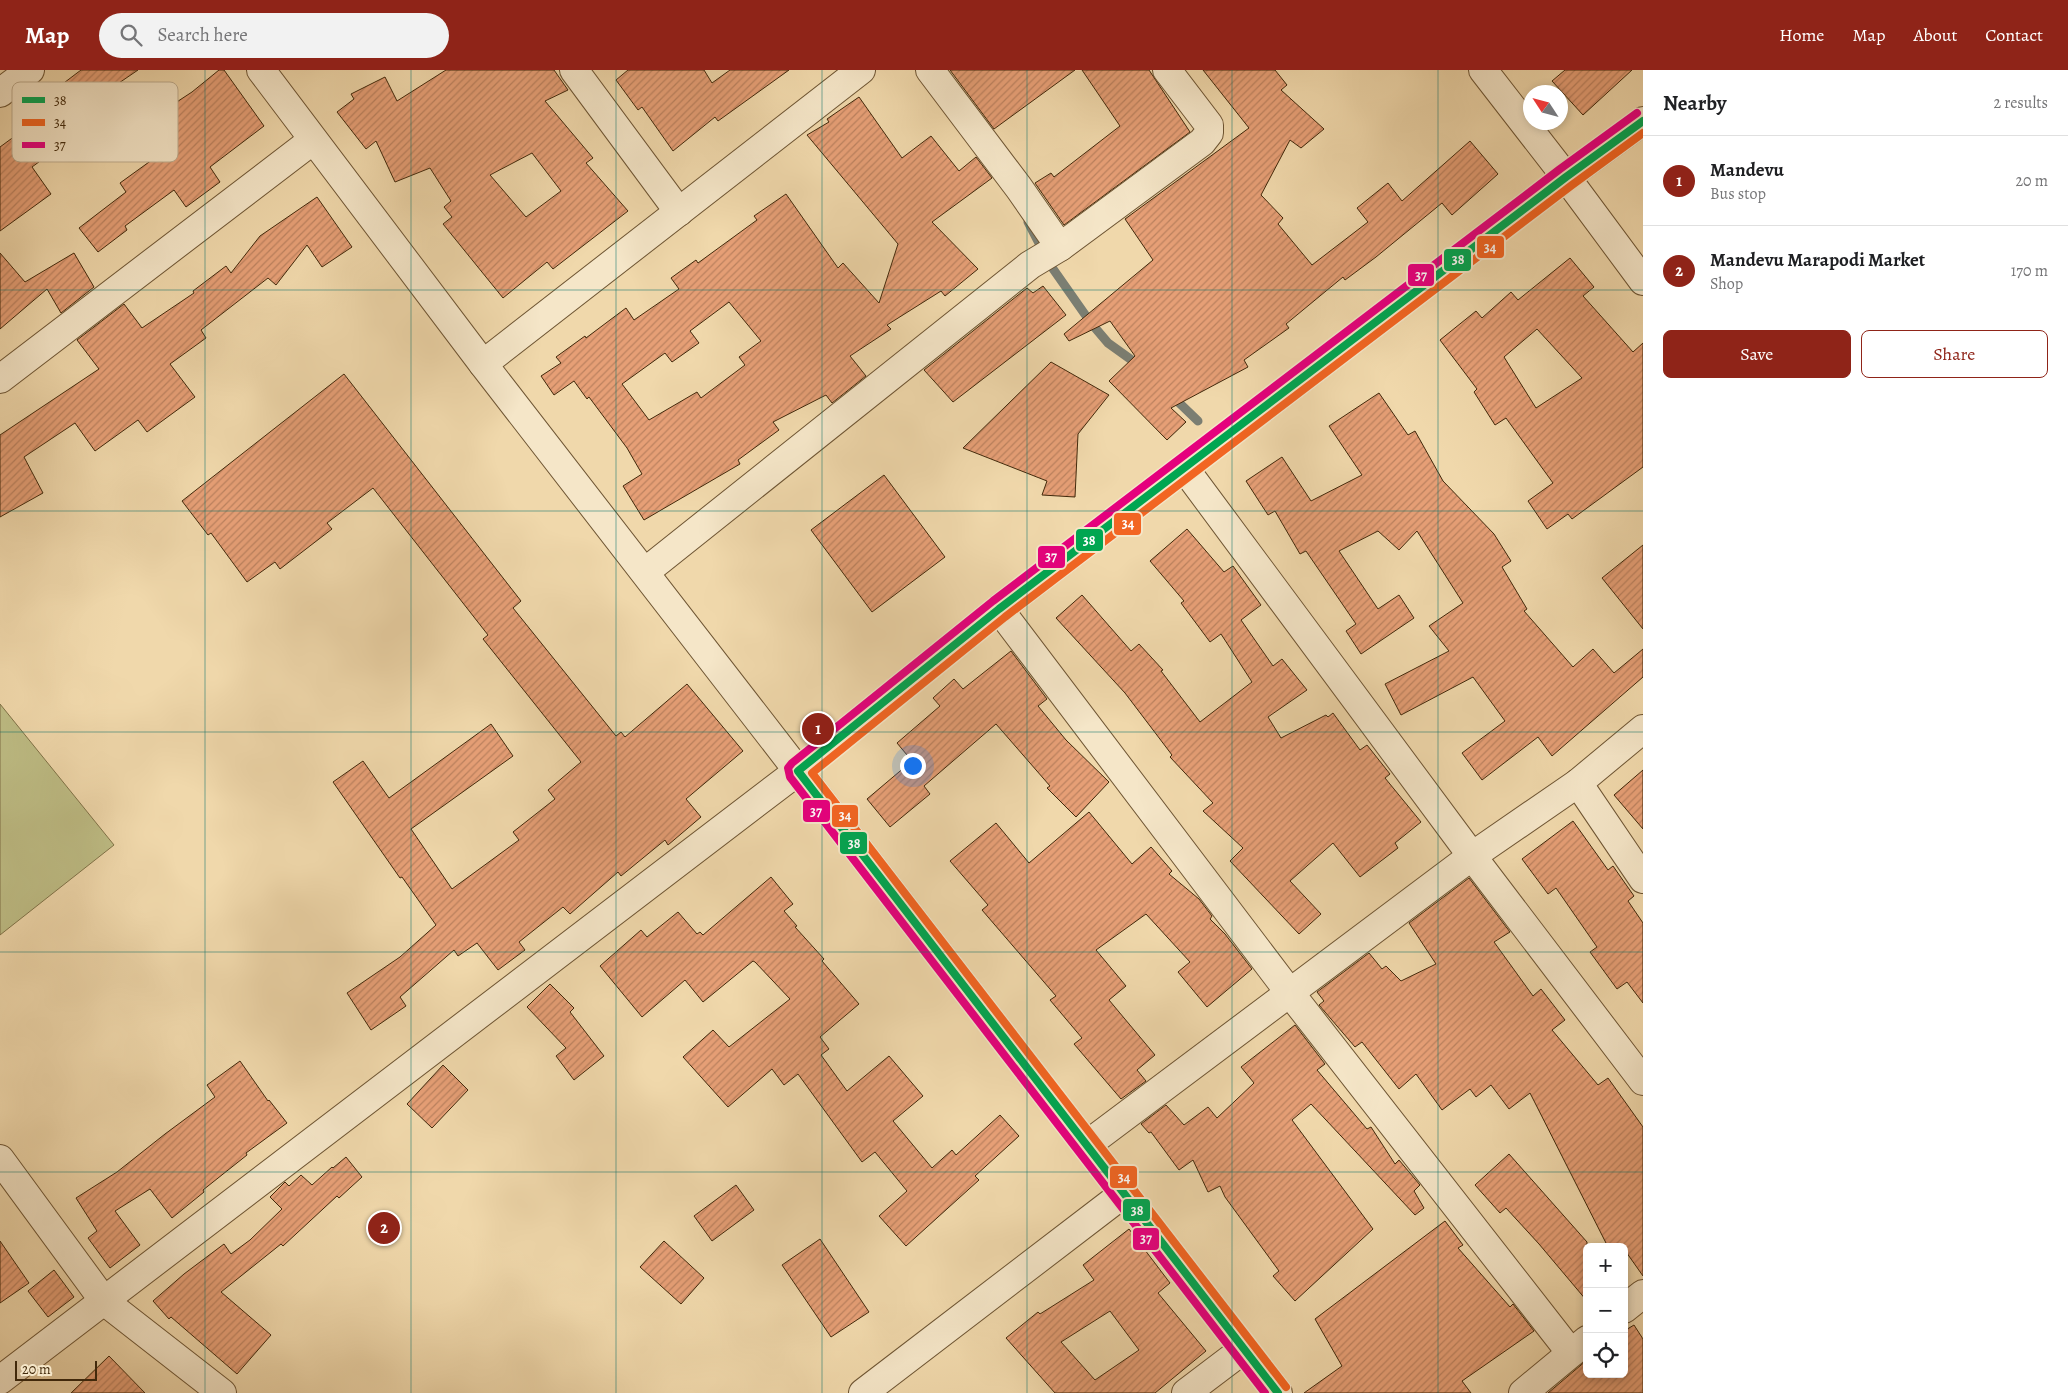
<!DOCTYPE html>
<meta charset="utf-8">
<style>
:root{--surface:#fff;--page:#f2f2f2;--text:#202124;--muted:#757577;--line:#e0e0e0;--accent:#8f2418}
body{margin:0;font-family:Alegreya,serif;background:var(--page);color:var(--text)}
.controls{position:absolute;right:15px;bottom:15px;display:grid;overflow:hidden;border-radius:8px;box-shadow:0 2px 8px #0003}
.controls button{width:45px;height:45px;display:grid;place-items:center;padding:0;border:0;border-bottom:1px solid var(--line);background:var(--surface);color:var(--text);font:25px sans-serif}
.compass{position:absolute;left:1523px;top:15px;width:45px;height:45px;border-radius:50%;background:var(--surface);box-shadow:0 2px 8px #0003;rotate:306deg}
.scale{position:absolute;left:15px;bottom:12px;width:82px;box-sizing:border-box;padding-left:5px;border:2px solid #42290b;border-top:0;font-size:14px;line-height:18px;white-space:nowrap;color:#42290b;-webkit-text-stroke:4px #f5e6c8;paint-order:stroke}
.you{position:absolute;left:912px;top:695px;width:18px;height:18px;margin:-12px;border:4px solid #fff;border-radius:50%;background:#1a73e8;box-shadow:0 0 0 8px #1a73e833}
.badge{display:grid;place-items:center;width:32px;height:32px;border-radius:50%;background:var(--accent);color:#fff;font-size:16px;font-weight:700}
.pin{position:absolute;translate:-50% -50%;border:2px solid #fff;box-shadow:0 1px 5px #0006}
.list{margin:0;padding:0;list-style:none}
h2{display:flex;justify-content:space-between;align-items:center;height:65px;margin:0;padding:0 20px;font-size:21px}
h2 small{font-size:16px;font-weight:400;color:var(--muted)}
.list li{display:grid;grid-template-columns:32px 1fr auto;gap:15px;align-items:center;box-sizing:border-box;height:90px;padding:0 20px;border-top:1px solid var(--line)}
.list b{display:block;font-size:19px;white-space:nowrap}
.list p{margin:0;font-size:16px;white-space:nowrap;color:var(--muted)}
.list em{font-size:16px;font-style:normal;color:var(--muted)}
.actions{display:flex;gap:10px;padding:15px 20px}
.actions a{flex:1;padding:11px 0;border:1px solid var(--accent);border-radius:8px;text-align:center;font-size:18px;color:var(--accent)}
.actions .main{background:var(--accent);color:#fff}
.icon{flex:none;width:28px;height:28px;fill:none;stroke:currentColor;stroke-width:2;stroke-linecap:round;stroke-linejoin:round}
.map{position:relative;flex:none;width:1643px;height:1323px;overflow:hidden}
header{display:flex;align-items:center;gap:30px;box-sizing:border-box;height:70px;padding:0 25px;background:var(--accent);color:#fff}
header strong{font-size:24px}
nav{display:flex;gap:28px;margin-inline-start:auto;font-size:18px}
.search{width:350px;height:45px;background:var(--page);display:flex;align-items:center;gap:12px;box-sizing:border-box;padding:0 18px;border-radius:28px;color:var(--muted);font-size:19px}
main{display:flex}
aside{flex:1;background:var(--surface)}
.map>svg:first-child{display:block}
.green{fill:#bebd85;stroke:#807348}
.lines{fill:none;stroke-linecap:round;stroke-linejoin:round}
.stream{stroke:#7b7e72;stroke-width:9}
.building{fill:url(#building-hatch);stroke:#42290b;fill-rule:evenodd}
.street-casing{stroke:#6e5533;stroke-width:30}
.street{stroke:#f5e6c8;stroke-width:28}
.bus-1-casing{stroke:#f5e6c8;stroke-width:11}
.bus-2-casing{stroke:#f5e6c8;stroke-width:11}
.bus-3-casing{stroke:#f5e6c8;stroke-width:11}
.bus-1{stroke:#00a651;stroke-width:8}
.bus-2{stroke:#f26522;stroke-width:8}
.bus-3{stroke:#e5007d;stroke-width:8}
.grid{fill:none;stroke:#0f766e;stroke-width:1;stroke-opacity:0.55}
.key{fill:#f5e6c8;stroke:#bfad8f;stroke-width:1}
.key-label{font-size:14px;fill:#42290b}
.line-badge{stroke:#f5e6c8;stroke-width:2}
.badge-label{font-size:14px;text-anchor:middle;font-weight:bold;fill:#fff}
</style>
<header>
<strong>Map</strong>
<div class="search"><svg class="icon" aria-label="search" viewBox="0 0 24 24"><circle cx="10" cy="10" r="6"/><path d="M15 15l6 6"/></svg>Search here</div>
<nav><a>Home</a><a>Map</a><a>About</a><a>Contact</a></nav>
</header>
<main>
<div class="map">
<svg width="1643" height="1323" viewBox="0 0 1643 1323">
<defs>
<pattern id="building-hatch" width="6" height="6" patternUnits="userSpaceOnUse" patternTransform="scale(1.25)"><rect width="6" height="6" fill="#e69f76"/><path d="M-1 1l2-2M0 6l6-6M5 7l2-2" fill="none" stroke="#bc825f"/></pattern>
</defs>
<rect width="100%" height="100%" fill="#f0d8ab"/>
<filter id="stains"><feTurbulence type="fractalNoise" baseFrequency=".004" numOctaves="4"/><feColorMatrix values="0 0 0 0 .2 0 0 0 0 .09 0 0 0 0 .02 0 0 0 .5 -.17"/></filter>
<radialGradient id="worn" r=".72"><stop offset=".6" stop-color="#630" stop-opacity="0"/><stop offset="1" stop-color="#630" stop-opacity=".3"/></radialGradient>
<path class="green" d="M 0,634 L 114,775 L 0,865 Z"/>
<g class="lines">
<g class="stream">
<path d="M 1028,152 L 1043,181"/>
<path d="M 1051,196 L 1091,253 L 1108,273 L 1140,296"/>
<path d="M 1171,325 L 1198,351"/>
</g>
</g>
<g class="building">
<path d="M 81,0 L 138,0 L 94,30 L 115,54 L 92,73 L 81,61 L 32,97 L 51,124 L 0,161 L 0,77 L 56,36 L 48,25 Z"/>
<path d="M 219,0 L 224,0 L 264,56 L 210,97 L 220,112 L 186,137 L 174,120 L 125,156 L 127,160 L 98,182 L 79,158 L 126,122 L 120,113 L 156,87 L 137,58 L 192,22 Z"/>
<path d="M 446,0 L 554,0 L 568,20 L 545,31 L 593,88 L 586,93 L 628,141 L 553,199 L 547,192 L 503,228 L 443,154 L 452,147 L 444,137 L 451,131 L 430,98 L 395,112 L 376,71 L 366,79 L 337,42 L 354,29 L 351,24 L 385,7 L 397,31 ZM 532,83 L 561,121 L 526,147 L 490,105 Z"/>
<path d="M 628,0 L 704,0 L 712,13 L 730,0 L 789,0 L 718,51 L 715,47 L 673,81 L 642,37 L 638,40 L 616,10 Z"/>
<path d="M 950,0 L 1075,0 L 994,59 Z"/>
<path d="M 1082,0 L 1149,0 L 1190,62 L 1064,155 L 1035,113 L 1051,103 L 1054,107 L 1120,56 Z"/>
<path d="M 1203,0 L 1275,0 L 1287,15 L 1281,20 L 1324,59 L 1301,78 L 1290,70 L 1261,125 L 1283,148 L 1278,154 L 1312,195 L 1368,152 L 1357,138 L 1388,113 L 1402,131 L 1470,71 L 1498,104 L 1452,145 L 1442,133 L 1376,187 L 1345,210 L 1343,207 L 1286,254 L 1289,258 L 1244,290 L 1248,297 L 1171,338 L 1186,352 L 1167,370 L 1109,311 L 1135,286 L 1110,251 L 1069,271 L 1064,264 L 1153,190 L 1125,149 L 1249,58 Z"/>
<path d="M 1565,0 L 1632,0 L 1583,45 L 1552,11 Z"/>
<path d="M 859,27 L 902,88 L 931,66 L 959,101 L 976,87 L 992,108 L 932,152 L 978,199 L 945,226 L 941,221 L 887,255 L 891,259 L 850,286 L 866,306 L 832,333 L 826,325 L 773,352 L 779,360 L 738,390 L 740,394 L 644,450 L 623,416 L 642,404 L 627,378 L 589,327 L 587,329 L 574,311 L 554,325 L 541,306 L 561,293 L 556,287 L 585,266 L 586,268 L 626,238 L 634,250 L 679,219 L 671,208 L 696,190 L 698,193 L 757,150 L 754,146 L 786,124 L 838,198 L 843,193 L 879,233 L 898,174 L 807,65 L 829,52 L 827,49 ZM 729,232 L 761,271 L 739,287 L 745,295 L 701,328 L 697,322 L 649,350 L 622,314 L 665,283 L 672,292 L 699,273 L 690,261 Z"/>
<path d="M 317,127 L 352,177 L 322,197 L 307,175 L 276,215 L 268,208 L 201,260 L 206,268 L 170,294 L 195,327 L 147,362 L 138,350 L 95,381 L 75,353 L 24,387 L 43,423 L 0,447 L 0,365 L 99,299 L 77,270 L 124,234 L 142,258 L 194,223 L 193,221 L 226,196 L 231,203 L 260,166 Z"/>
<path d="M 0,183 L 25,212 L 74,183 L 94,217 L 61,243 L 47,219 L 0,259 Z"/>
<path d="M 1570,188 L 1594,217 L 1583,226 L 1633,282 L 1643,273 L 1643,397 L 1572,449 L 1568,444 L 1547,459 L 1528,431 L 1553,413 L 1506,348 L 1495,355 L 1474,322 L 1477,319 L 1440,270 L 1476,241 L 1482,248 L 1511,222 L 1518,230 ZM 1537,259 L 1582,308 L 1536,338 L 1504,287 Z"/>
<path d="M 1043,216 L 1066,245 L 953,332 L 924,300 L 1027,218 L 1033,223 Z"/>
<path d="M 1051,292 L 1109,325 L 1078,364 L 1075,427 L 1042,425 L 1047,411 L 963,378 Z"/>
<path d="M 344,304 L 521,531 L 513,538 L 616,666 L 621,662 L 625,667 L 687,614 L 743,681 L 686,729 L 701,747 L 668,775 L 665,770 L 621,806 L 618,802 L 570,844 L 563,837 L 519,872 L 525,880 L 498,900 L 477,873 L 458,886 L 454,880 L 400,927 L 406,936 L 371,960 L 347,923 L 400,887 L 436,855 L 402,807 L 400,808 L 333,712 L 363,691 L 389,728 L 491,654 L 513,686 L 411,759 L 452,819 L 519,770 L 513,762 L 555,729 L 548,720 L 581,692 L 483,569 L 488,565 L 373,418 L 327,453 L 332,459 L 280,499 L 275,492 L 247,512 L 211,463 L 208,465 L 182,431 Z"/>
<path d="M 1379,323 L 1408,365 L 1415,361 L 1443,411 L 1494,464 L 1511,491 L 1502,497 L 1527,539 L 1524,541 L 1573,597 L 1593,579 L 1614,603 L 1643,579 L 1643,607 L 1552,686 L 1538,667 L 1482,710 L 1462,683 L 1505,651 L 1473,607 L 1401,645 L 1385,614 L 1449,581 L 1429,556 L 1463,533 L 1417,461 L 1399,480 L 1378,461 L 1339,481 L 1378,539 L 1399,525 L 1414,548 L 1361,584 L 1346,561 L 1356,554 L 1306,481 L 1300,484 L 1275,441 L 1268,445 L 1246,411 L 1282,387 L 1311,431 L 1362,405 L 1329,356 Z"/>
<path d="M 884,405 L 945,487 L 872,542 L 811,460 Z"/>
<path d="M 1187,459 L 1224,502 L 1233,496 L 1261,535 L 1241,550 L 1273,596 L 1282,589 L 1307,620 L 1268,647 L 1281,668 L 1326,645 L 1328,647 L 1333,643 L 1360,680 L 1367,675 L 1390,704 L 1385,708 L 1421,752 L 1395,773 L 1398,778 L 1360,807 L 1333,773 L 1290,811 L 1321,844 L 1299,864 L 1230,791 L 1243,778 L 1203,741 L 1213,733 L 1170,687 L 1172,685 L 1125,623 L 1056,548 L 1082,525 L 1131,581 L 1139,574 L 1163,600 L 1161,601 L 1200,652 L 1252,612 L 1221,564 L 1210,572 L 1181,533 L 1184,531 L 1150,491 Z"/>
<path d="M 1643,475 L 1643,559 L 1602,508 Z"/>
<path d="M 1011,581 L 1047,629 L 1038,636 L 1066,670 L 1109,712 L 1076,747 L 1047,718 L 1050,716 L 996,654 L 924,716 L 930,724 L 890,757 L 867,729 L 912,691 L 897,673 L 940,636 L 933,628 L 954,609 L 963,619 Z"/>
<path d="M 1643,700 L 1643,759 L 1614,725 Z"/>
<path d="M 1089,742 L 1132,794 L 1151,777 L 1172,801 L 1169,804 L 1199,829 L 1212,846 L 1210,849 L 1225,864 L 1252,899 L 1207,937 L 1178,902 L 1190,892 L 1146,844 L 1096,880 L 1126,916 L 1109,930 L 1155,985 L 1137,1000 L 1146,1011 L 1121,1029 L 1074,974 L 1082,968 L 1050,930 L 1056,926 L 982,840 L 988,835 L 950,791 L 996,753 L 1029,793 Z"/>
<path d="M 1573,751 L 1608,800 L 1613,796 L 1634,826 L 1628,831 L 1643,853 L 1643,933 L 1627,912 L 1617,919 L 1590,882 L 1597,877 L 1556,818 L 1548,824 L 1522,789 Z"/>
<path d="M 771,807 L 793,834 L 784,841 L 797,856 L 795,857 L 824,889 L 822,891 L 859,934 L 820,967 L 829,979 L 821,985 L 847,1021 L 889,986 L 923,1026 L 893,1051 L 932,1098 L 952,1080 L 956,1085 L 1000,1045 L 1019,1066 L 975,1106 L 979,1110 L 906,1176 L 879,1146 L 907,1121 L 875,1082 L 862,1092 L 798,1004 L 784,1015 L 772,999 L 728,1037 L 683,987 L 713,960 L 729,977 L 790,929 L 755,892 L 753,891 L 703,932 L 685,910 L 642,947 L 600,896 L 641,860 L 647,867 L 678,842 L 697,864 L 700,862 L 703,865 Z"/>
<path d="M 1469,808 L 1510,862 L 1494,872 L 1533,926 L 1541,919 L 1565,950 L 1552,960 L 1598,1015 L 1608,1008 L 1643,1057 L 1643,1206 L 1624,1179 L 1624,1177 L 1608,1177 L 1530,1023 L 1509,1039 L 1491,1015 L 1476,1027 L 1470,1019 L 1442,1040 L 1416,1004 L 1399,1019 L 1362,972 L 1355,977 L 1319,935 L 1324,931 L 1317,922 L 1369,883 L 1382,899 L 1386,896 L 1401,911 L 1436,894 L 1409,853 Z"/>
<path d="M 550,914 L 574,938 L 570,942 L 604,986 L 574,1010 L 556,986 L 566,978 L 527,937 Z"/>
<path d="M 1295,955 L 1325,994 L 1317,1000 L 1367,1059 L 1371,1057 L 1395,1094 L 1399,1090 L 1420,1115 L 1414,1121 L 1424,1138 L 1415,1145 L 1311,1034 L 1292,1050 L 1373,1159 L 1295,1231 L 1273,1206 L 1279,1201 L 1225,1127 L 1220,1116 L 1208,1122 L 1193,1090 L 1179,1100 L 1151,1062 L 1149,1063 L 1141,1054 L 1166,1035 L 1184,1055 L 1208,1037 L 1217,1048 L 1254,1013 L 1241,997 Z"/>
<path d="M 240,991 L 268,1031 L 269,1030 L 287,1053 L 246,1083 L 247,1085 L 203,1120 L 204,1122 L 172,1148 L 150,1119 L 115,1141 L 140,1175 L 110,1198 L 88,1168 L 97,1161 L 76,1128 L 117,1102 L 165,1064 L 215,1027 L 207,1015 Z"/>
<path d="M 443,995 L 468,1020 L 432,1058 L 407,1034 Z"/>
<path d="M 1509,1084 L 1587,1172 L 1587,1231 L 1539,1174 L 1506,1138 L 1500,1143 L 1475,1115 Z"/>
<path d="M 346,1087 L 362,1107 L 339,1128 L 337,1126 L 283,1176 L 281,1174 L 221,1222 L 271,1265 L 237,1304 L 171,1247 L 169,1249 L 153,1231 L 184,1204 L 224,1174 L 231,1184 L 250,1170 L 282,1139 L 270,1127 L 285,1112 L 289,1116 L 301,1105 L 312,1115 L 332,1097 L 333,1098 Z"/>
<path d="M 736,1115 L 754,1140 L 712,1171 L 694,1146 Z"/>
<path d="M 1445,1151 L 1463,1175 L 1458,1178 L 1510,1237 L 1513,1234 L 1534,1261 L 1462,1311 L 1471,1323 L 1304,1323 L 1342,1296 L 1315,1249 Z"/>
<path d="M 1129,1159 L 1170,1213 L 1158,1223 L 1206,1281 L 1155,1323 L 1055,1323 L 1006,1268 L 1038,1242 L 1040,1244 L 1094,1210 L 1083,1195 ZM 1110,1241 L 1139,1280 L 1095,1310 L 1061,1272 Z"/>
<path d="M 820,1169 L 869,1242 L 831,1267 L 782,1195 Z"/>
<path d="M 0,1171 L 29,1213 L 0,1233 Z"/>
<path d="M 664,1171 L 704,1208 L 681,1234 L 640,1197 Z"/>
<path d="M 54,1200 L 74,1227 L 48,1247 L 28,1221 Z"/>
<path d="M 1634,1255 L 1643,1269 L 1643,1323 L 1548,1323 L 1587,1290 L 1587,1304 L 1624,1304 L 1624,1261 Z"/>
<path d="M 109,1286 L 145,1323 L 71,1323 Z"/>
</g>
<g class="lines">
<g class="street-casing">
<g id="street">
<path d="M 574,0 L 679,142"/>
<path d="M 1483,0 L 1566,107 L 1643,211"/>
<path d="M 0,23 L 30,0"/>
<path d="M 1060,177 L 1202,72 L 1209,63 L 1209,55 L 1167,0"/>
<path d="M 483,294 L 861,0"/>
<path d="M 0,309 L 313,70"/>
<path d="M 1185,399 L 1472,786 L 1643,1011"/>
<path d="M 645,502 L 1030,195 L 1060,177 L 1019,118 L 930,0"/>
<path d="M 999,539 L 1290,923 L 1571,1283"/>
<path d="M 1578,713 L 1643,809"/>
<path d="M 1088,1074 L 1472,786 L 1578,713 L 1643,659"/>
<path d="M 0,1089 L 104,1231 L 222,1323"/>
<path d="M 1624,1239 L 1643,1224"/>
<path d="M 0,1310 L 798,701 L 483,294 L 261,0"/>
<path d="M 863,1323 L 1123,1124"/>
<path d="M 1186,1323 L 1244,1279"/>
<path d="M 1278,1323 L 798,701 L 999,539 L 1566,107 L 1643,51"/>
<path d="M 1523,1323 L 1587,1270"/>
</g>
</g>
<use href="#street" class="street"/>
<g class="bus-1-casing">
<path id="bus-1" d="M 1278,1323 L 798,701 L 999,539 L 1566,107 L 1643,51"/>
</g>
<g class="bus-2-casing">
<path id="bus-2" d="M 1286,1317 L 812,703 L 1005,547 L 1572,115 L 1643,63"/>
</g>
<g class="bus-3-casing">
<path id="bus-3" d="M 1265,1323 L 790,707 L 788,698 L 792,693 L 993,531 L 1560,99 L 1637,43"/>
</g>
<use href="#bus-1" class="bus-1"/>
<use href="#bus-2" class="bus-2"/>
<use href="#bus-3" class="bus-3"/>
</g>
<path class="grid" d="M 205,0 L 205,1323M 411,0 L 411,1323M 616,0 L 616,1323M 822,0 L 822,1323M 1027,0 L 1027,1323M 1232,0 L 1232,1323M 1438,0 L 1438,1323M 0,220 L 1643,220M 0,441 L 1643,441M 0,662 L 1643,662M 0,882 L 1643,882M 0,1102 L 1643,1102"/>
<rect x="12" y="12" width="166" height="80" rx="8" class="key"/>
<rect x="22" y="27" width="23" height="6" fill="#00a651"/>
<rect x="22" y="49" width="23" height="7" fill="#f26522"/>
<rect x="22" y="72" width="23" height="6" fill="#e5007d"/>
<g class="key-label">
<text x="54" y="35">38</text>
<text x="54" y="57">34</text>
<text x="54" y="80">37</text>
</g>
<g class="line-badge">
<rect x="1476" y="165" width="29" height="24" rx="5" fill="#f26522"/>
<rect x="1443" y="178" width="29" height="24" rx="5" fill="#00a651"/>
<rect x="1407" y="193" width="28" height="24" rx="5" fill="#e5007d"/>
<rect x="1113" y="442" width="29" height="24" rx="5" fill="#f26522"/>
<rect x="1075" y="458" width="29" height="24" rx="5" fill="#00a651"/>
<rect x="1037" y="475" width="29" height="24" rx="5" fill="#e5007d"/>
<rect x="802" y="729" width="29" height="24" rx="5" fill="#e5007d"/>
<rect x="831" y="734" width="28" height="24" rx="5" fill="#f26522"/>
<rect x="839" y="761" width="29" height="24" rx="5" fill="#00a651"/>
<rect x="1109" y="1095" width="29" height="24" rx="5" fill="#f26522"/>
<rect x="1122" y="1128" width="29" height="24" rx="5" fill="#00a651"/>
<rect x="1132" y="1157" width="28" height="24" rx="5" fill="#e5007d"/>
</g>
<g class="badge-label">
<text x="1490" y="182">34</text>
<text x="1458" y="194">38</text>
<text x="1421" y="210">37</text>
<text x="1128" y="458">34</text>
<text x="1089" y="475">38</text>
<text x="1051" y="491">37</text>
<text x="816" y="746">37</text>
<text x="845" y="750">34</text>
<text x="854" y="778">38</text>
<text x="1124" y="1112">34</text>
<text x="1137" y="1145">38</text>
<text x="1146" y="1173">37</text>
</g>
<rect width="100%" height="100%" filter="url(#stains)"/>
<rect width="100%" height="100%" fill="url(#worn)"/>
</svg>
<div class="controls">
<button>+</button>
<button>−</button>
<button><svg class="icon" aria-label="locate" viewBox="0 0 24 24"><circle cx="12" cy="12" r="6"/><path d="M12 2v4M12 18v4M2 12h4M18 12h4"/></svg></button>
</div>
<svg class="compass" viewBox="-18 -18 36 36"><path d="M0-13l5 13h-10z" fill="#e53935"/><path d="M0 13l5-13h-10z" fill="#757577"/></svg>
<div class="scale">20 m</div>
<div class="you"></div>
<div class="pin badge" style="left:818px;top:659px">1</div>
<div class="pin badge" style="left:384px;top:1158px">2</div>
</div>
<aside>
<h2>Nearby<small>2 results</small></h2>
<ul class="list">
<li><span class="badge">1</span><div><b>Mandevu</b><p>Bus stop</p></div><em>20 m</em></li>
<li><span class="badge">2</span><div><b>Mandevu Marapodi Market</b><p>Shop</p></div><em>170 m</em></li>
</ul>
<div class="actions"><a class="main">Save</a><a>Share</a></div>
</aside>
</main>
